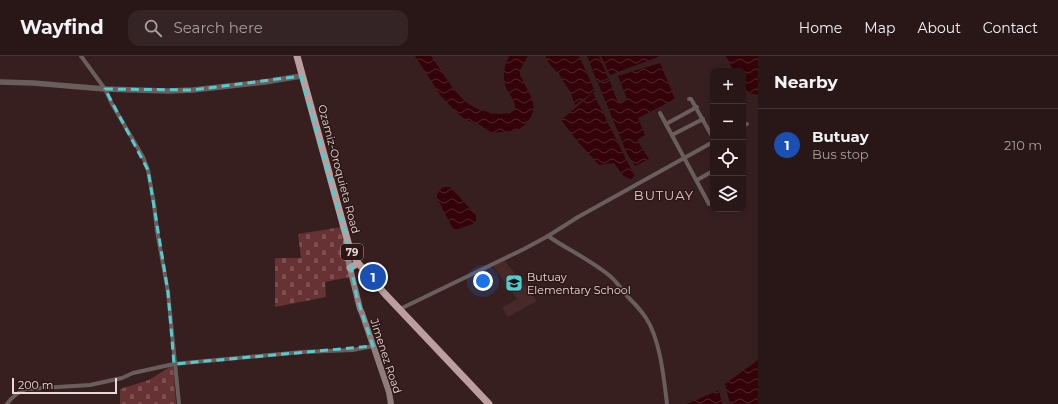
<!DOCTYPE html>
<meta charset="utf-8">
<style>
:root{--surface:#291718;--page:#352425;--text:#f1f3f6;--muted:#a59fa2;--line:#453637;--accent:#51ccd1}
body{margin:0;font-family:Montserrat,sans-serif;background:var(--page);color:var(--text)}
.controls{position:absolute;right:12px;top:12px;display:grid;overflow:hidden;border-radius:8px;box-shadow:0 2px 6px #0003}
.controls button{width:36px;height:36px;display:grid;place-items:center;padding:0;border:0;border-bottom:1px solid var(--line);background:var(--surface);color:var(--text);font:20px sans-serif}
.scale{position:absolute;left:12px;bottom:10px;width:105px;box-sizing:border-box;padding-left:4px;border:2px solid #e8d8d7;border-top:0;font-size:11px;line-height:14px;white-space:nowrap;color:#e8d8d7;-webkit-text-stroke:3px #2c1616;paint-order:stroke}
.you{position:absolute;left:483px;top:225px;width:14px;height:14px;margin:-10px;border:3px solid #fff;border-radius:50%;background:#1a73e8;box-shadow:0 0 0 6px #1a73e833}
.badge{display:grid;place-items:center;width:26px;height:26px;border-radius:50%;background:var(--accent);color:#fff;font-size:13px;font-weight:700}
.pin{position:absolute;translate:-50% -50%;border:2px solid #fff;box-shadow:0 1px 4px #0006}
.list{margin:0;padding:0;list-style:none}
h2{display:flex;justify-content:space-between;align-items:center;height:52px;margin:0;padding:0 16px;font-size:17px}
h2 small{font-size:13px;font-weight:400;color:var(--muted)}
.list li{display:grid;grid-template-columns:26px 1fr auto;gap:12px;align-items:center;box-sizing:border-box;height:72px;padding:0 16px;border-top:1px solid var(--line)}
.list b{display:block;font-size:15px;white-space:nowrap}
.list p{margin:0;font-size:13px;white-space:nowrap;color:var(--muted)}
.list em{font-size:13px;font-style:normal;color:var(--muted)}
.icon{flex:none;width:22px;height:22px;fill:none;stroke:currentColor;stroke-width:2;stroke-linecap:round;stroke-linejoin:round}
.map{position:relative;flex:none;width:758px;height:348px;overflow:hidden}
header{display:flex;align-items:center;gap:24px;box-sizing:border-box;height:56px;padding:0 20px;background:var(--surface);border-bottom:1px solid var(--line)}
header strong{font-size:19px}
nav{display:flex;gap:22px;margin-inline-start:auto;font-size:14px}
.search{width:280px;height:36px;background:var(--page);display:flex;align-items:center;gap:10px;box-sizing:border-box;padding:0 14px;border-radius:12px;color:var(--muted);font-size:15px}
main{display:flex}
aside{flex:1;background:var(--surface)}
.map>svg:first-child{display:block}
.built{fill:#48292a}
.cemetery{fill:url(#cemetery-stones)}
.water{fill:url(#water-waves)}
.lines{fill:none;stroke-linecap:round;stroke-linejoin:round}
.minor{stroke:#6a5e5d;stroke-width:4}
.tertiary{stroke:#6a5e5d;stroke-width:5.5}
.secondary{stroke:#917c7c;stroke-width:6}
.trunk{stroke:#bc9e9e;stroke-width:7}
.marked{fill:none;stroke:#51ccd1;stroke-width:3;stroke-dasharray:8 5;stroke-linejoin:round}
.labels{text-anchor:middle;stroke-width:3;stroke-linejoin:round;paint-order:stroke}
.shield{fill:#2c1616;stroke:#b09e9d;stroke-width:1}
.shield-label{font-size:10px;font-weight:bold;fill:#e8d8d7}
.street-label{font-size:11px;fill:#e8d8d7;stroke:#2c1616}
.poi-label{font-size:11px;fill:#e8d8d7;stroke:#2c1616;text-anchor:start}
.quarter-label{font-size:13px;letter-spacing:1px;fill:#e7c7c6;stroke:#2c1616}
</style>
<header>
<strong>Wayfind</strong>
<div class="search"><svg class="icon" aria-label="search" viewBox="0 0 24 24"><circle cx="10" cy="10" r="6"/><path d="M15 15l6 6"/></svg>Search here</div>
<nav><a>Home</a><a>Map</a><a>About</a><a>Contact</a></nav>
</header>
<main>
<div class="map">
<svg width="758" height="348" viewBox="0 0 758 348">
<defs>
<pattern id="cemetery-stones" width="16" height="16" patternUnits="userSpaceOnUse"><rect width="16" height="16" fill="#673234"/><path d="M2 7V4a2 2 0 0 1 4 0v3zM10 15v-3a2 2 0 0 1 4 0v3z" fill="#7d4f51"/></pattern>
<pattern id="water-waves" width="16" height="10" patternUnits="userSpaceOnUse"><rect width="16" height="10" fill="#340209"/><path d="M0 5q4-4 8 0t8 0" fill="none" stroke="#51262c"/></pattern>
</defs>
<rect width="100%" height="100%" fill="#371f20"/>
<path class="built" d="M 504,204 L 537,245 L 508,261 L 502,252 L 517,243 L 493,210 Z"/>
<g class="cemetery">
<path d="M 342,171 L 350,221 L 325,226 L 326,241 L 275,251 L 275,202 L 301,202 L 298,178 Z"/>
<path d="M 173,309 L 176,348 L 120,348 L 120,333 L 149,324 Z"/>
</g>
<g class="water">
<path d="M 415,0 L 431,0 C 443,16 453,37 470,49 C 476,53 482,54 488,56 C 497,59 506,59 515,53 C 516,44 507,37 505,28 C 502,18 505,9 509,0 L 528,0 L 520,14 L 520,19 L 531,41 L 533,47 L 534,53 L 531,61 L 527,67 L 518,74 L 492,77 L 477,67 L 468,65 L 458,58 L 441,40 Z"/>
<path d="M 546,0 L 579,0 L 595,35 L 575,49 L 571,37 L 559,18 L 551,10 L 546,2 Z"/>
<path d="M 587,0 L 599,0 L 608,22 L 597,26 Z"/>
<path d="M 601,0 L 658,0 L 658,1 L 610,19 Z"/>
<path d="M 726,0 L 758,0 L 758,39 L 750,37 L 743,31 L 743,15 L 733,15 L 732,12 Z"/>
<path d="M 660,7 L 675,43 L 638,62 L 645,79 L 637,84 L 649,103 L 635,110 L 629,101 L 625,93 L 598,27 L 609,23 L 618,47 L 627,43 L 618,20 Z"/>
<path d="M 593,37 L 634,119 L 632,123 C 623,123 619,113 614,107 L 599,109 L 579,87 L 561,64 Z"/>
<path d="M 445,131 L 450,131 L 476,159 L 476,164 L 473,168 L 458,173 L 454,173 L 452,171 L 437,142 C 437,136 440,132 445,131 Z"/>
<path d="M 758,304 L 758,348 L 730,348 L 725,328 Z"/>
<path d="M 719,334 L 722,348 L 687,348 Z"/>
</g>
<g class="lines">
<g class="minor">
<path d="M 81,0 L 105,33 L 112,48 L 143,101 L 148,114 L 154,148 L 157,175 L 168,236 L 179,348"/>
<path d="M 689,43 L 691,43 L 713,82"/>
<path d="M 660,57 L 709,148"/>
<path d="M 666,68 L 697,51"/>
<path d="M 743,70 L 747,68"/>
<path d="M 672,79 L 703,63"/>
<path d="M 697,124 L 713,115"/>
<path d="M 548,180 C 568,194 591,204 610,220 C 617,226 622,234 628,241 C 635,248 641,254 646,262 C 660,283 664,322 667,348"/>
<path d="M 400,253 L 524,193 L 548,180 L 578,161 L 713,86"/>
<path d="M 7,348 C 12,341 18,336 26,333 L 90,329 L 122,322 L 133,317 L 174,308 L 302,296 L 353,294 L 373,290"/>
</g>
<path class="tertiary" d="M 0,26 L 33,27 L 105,33 L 168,35 L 193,34 L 265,26 L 301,20"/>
<path class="secondary" d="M 346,186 L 349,208 L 360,253 L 362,257 L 389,336 L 391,348"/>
<g class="trunk">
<path d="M 297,0 L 349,190 L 358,207 L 385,238 L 489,348"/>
<path d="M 350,212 L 358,207"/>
</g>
</g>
<path class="marked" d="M 301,20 L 345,177 L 357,242 L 373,290 L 174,308 L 168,236 L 148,114 L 105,33 L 193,34 Z"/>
<defs>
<g id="school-square" transform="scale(0.9)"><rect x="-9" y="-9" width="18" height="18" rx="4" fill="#51ccd1" stroke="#2c1616"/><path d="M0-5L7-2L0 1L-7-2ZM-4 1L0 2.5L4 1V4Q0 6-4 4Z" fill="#111"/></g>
</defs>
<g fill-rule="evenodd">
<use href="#school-square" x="514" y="227"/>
</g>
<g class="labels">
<rect class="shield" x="341" y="188" width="22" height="16" rx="3"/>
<g class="shield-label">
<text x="352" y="200">79</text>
</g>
<g class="street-label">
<text transform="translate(339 113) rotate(75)" y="4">Ozamiz-Oroquieta Road</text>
<text transform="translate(386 300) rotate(72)" y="4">Jimenez Road</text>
</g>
<g class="poi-label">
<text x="527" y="225">Butuay<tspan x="527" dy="13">Elementary School</tspan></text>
</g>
<g class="quarter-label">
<text x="664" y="144">BUTUAY</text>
</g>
</g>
</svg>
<div class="controls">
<button>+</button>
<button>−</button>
<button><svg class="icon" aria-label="locate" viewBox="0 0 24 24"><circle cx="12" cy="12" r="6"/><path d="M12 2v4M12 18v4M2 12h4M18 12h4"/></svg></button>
<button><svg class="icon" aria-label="layers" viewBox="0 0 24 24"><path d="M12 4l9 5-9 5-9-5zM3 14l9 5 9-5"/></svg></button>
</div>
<div class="scale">200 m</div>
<div class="you"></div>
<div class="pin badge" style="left:373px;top:221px;background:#1a4fb4">1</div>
</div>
<aside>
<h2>Nearby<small></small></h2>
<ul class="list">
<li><span class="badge" style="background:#1a4fb4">1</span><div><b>Butuay</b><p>Bus stop</p></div><em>210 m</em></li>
</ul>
</aside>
</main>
